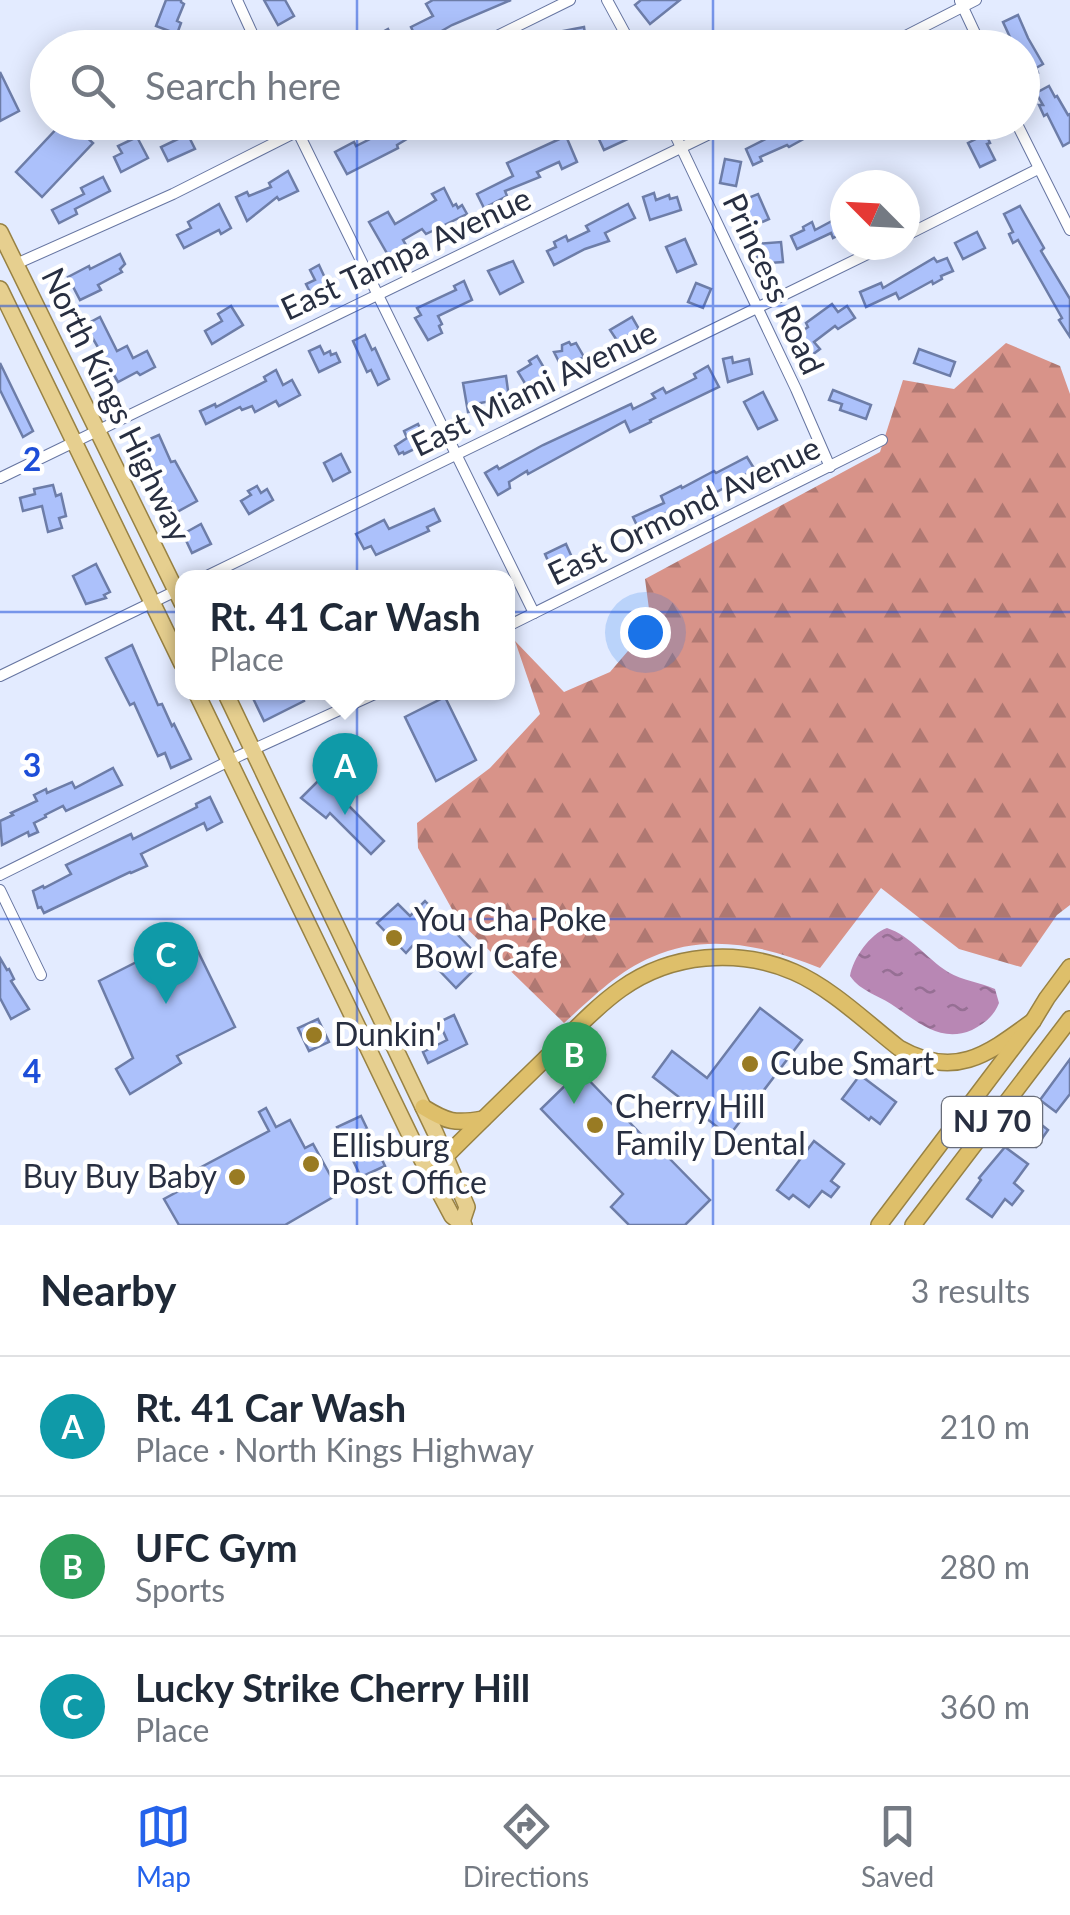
<!DOCTYPE html>
<meta charset="utf-8">
<style>
:root{--surface:#fff;--page:#f2f2f3;--text:#1f2937;--muted:#747a83;--line:#e0e1e3;--accent:#2563eb}
body{margin:0;font-family:Lato,sans-serif;background:var(--page);color:var(--text)}
.compass{position:absolute;left:830px;top:170px;width:90px;height:90px;border-radius:50%;background:var(--surface);box-shadow:0 5px 25px #0003;rotate:294deg}
.you{position:absolute;left:645px;top:632px;width:35px;height:35px;margin:-25px;border:8px solid #fff;border-radius:50%;background:#1a73e8;box-shadow:0 0 0 15px #1a73e833}
.badge{display:grid;place-items:center;width:65px;height:65px;border-radius:50%;background:var(--accent);color:#fff;font-size:32px;font-weight:700}
.pin{position:absolute;translate:-50% -82px;filter:drop-shadow(0 2px 5px #0008)}
.pin::after{content:'';position:absolute;top:52px;width:35px;height:30px;background:inherit;clip-path:polygon(0 0,100% 0,50% 100%)}
.popup{position:absolute;left:175px;top:570px;width:340px;height:130px;box-sizing:border-box;display:grid;place-content:center;border-radius:20px;background:var(--surface);filter:drop-shadow(0 2px 8px #0005);font-size:32px;white-space:nowrap;color:var(--muted)}
.popup b{font-size:38px;color:var(--text)}
.popup::after{content:'';position:absolute;left:50%;top:100%;margin-left:-20px;border:20px solid transparent;border-top-color:var(--surface)}
.list{margin:0;padding:0;list-style:none}
h2{display:flex;justify-content:space-between;align-items:center;height:130px;margin:0;padding:0 40px;font-size:42px}
h2 small{font-size:32px;font-weight:400;color:var(--muted)}
.list li{display:grid;grid-template-columns:65px 1fr auto;gap:30px;align-items:center;box-sizing:border-box;height:140px;padding:0 40px;border-top:2px solid var(--line)}
.list b{display:block;font-size:38px;white-space:nowrap}
.list p{margin:0;font-size:32px;white-space:nowrap;color:var(--muted)}
.list em{font-size:32px;font-style:normal;color:var(--muted)}
.icon{flex:none;width:55px;height:55px;fill:none;stroke:currentColor;stroke-width:2;stroke-linecap:round;stroke-linejoin:round}
.map{position:relative;flex:none;width:1070px;height:1225px;overflow:hidden}
.search{position:absolute;background:var(--surface);box-shadow:0 5px 25px #0003;left:30px;right:30px;top:30px;height:110px;display:flex;align-items:center;gap:25px;box-sizing:border-box;padding:0 35px;border-radius:55px;color:var(--muted);font-size:38px}
.sheet{height:550px;background:var(--surface)}
nav{display:flex;justify-content:space-around;align-items:center;box-sizing:border-box;height:140px;border-top:2px solid var(--line);background:var(--surface);font-size:28px;color:var(--muted)}
nav a{display:grid;justify-items:center;gap:5px}
nav .on{color:var(--accent)}
.map>svg:first-child{display:block}
.forest{fill:url(#forest-firs)}
.water{fill:url(#water-ripples)}
.building{fill:#acc1fb;stroke:#6d7da8;stroke-width:2.5}
.lines{fill:none;stroke-linecap:round;stroke-linejoin:round}
.minor-casing{stroke:#6675a1;stroke-width:12}
.primary-casing{stroke:#988244;stroke-width:18}
.trunk-casing{stroke:#988244;stroke-width:18}
.minor{stroke:#fff;stroke-width:10}
.primary{stroke:#e6cf8f;stroke-width:15}
.trunk{stroke:#debf6a;stroke-width:15}
.grid{fill:none;stroke:#1d4ed8;stroke-width:2.5;stroke-opacity:0.55}
.poi-dot{fill:#997b23;stroke:#fff;stroke-width:4}
.labels{text-anchor:middle;stroke-width:9;stroke-linejoin:round;paint-order:stroke}
.shield{fill:#fff;stroke:#686d7a;stroke-width:2.5}
.shield-label{font-size:30px;font-weight:bold;fill:#282f41}
.street-label{font-size:32px;fill:#282f41;stroke:#fff}
.poi-label{font-size:32px;fill:#282f41;stroke:#fff;text-anchor:start}
.grid-label{font-size:32px;text-anchor:middle;font-weight:bold;fill:#1d4ed8;stroke:#fff;stroke-width:9;stroke-linejoin:round;paint-order:stroke}
</style>
<div class="map">
<svg width="1070" height="1225" viewBox="0 0 1070 1225">
<defs>
<pattern id="forest-firs" width="22" height="20" patternUnits="userSpaceOnUse" patternTransform="scale(2.5)"><rect width="22" height="20" fill="#d89389"/><path d="M5 1l3.5 6h-7zM16 11l3.5 6h-7z" fill="#af7872"/></pattern>
<pattern id="water-ripples" width="26" height="14" patternUnits="userSpaceOnUse" patternTransform="scale(2.5)"><rect width="26" height="14" fill="#b887b4"/><path d="M2 4q2-2 4 0t4 0M15 11q2-2 4 0t4 0" fill="none" stroke="#966f94"/></pattern>
</defs>
<rect width="100%" height="100%" fill="#e3ebff"/>
<path class="forest" d="M 1006,343 L 1060,366 L 1070,394 L 1070,905 L 1057,915 L 1021,967 L 959,949 L 881,888 L 820,968 C 766,946 708,932 652,957 C 618,971 591,999 564,1023 L 458,920 L 418,848 L 417,823 L 490,768 L 540,714 L 515,641 L 564,692 L 610,672 L 651,624 L 645,579 L 880,452 L 903,380 L 954,389 Z"/>
<path class="water" d="M 887,928 C 911,936 926,958 948,972 C 963,981 980,982 995,989 L 999,1003 C 994,1016 984,1024 972,1030 C 941,1043 919,1023 894,1006 C 879,995 861,992 850,976 C 853,958 870,934 887,928 Z"/>
<g class="building">
<path d="M 166,0 L 181,0 L 181,2 L 184,4 L 177,21 L 181,23 L 177,34 L 156,26 Z"/>
<path d="M 264,0 L 285,0 L 294,16 L 278,25 Z"/>
<path d="M 433,0 L 511,0 L 452,25 L 419,44 L 411,27 L 433,16 L 426,4 Z"/>
<path d="M 641,0 L 680,0 L 650,24 L 635,5 Z"/>
<path d="M 1018,15 L 1028,38 L 1043,64 L 1036,68 L 1038,73 L 1028,78 L 1024,70 L 1027,68 L 1022,60 L 1022,48 L 1015,48 L 1003,22 Z"/>
<path d="M 584,27 L 587,48 L 561,48 L 558,32 Z"/>
<path d="M 388,29 L 395,43 L 387,48 L 354,48 Z"/>
<path d="M 0,72 L 19,111 L 0,121 Z"/>
<path d="M 1049,86 L 1055,97 L 1057,96 L 1068,115 L 1070,114 L 1070,142 L 1063,146 L 1047,114 L 1044,116 L 1039,105 L 1043,105 L 1036,93 Z"/>
<path d="M 393,122 L 435,122 L 397,145 L 398,148 L 347,174 L 335,152 L 354,142 L 356,146 L 380,134 L 378,129 Z"/>
<path d="M 591,122 L 608,122 L 609,126 L 620,122 L 628,139 L 604,150 Z"/>
<path d="M 799,122 L 845,122 L 822,135 L 820,130 L 789,147 L 787,145 L 760,157 L 762,161 L 753,165 L 746,149 Z"/>
<path d="M 62,123 L 67,127 L 71,123 L 93,143 L 42,197 L 16,172 Z"/>
<path d="M 185,129 L 195,149 L 168,161 L 161,147 L 178,139 L 176,133 Z"/>
<path d="M 986,134 L 990,143 L 987,144 L 995,160 L 980,167 L 968,143 Z"/>
<path d="M 566,136 L 577,162 L 562,169 L 559,162 L 537,172 L 540,177 L 505,191 L 507,196 L 484,208 L 477,194 L 513,176 L 507,163 Z"/>
<path d="M 137,137 L 148,158 L 121,172 L 114,157 L 122,153 L 118,146 Z"/>
<path d="M 725,159 L 741,162 L 736,186 L 720,183 Z"/>
<path d="M 288,171 L 298,191 L 279,200 L 277,197 L 247,221 L 236,197 L 247,192 L 249,196 L 271,187 L 269,183 Z"/>
<path d="M 103,177 L 110,191 L 75,209 L 77,214 L 59,223 L 52,210 L 84,194 L 81,188 Z"/>
<path d="M 444,188 L 453,206 L 456,204 L 458,208 L 462,205 L 467,214 L 426,234 L 422,229 L 403,240 L 406,245 L 388,255 L 369,222 L 388,212 L 395,224 L 436,200 L 432,194 Z"/>
<path d="M 654,193 L 656,200 L 669,195 L 670,199 L 677,197 L 681,210 L 650,220 L 643,197 Z"/>
<path d="M 758,194 L 769,219 L 753,226 L 747,212 L 743,214 L 738,202 Z"/>
<path d="M 219,204 L 231,228 L 221,234 L 219,230 L 184,248 L 177,235 L 191,228 L 188,222 Z"/>
<path d="M 628,204 L 635,218 L 605,233 L 609,241 L 585,249 L 554,265 L 547,251 L 556,247 L 554,242 L 566,236 L 568,241 L 589,231 L 586,226 Z"/>
<path d="M 1020,206 L 1044,248 L 1041,251 L 1070,299 L 1070,337 L 1059,320 L 1062,318 L 1018,240 L 1013,243 L 1009,234 L 1013,232 L 1004,214 Z"/>
<path d="M 845,214 L 845,232 L 833,238 L 831,233 L 797,249 L 791,236 L 804,230 L 803,227 L 812,222 L 815,230 Z"/>
<path d="M 977,232 L 985,248 L 963,259 L 955,243 Z"/>
<path d="M 685,239 L 696,264 L 677,272 L 666,247 Z"/>
<path d="M 781,242 L 783,262 L 769,263 L 768,258 L 757,259 L 756,244 Z"/>
<path d="M 120,254 L 125,264 L 120,269 L 122,272 L 98,285 L 101,290 L 80,300 L 68,277 L 89,266 L 90,269 Z"/>
<path d="M 934,258 L 937,262 L 947,258 L 953,271 L 941,276 L 942,279 L 933,284 L 932,281 L 899,299 L 896,293 L 866,307 L 860,292 L 881,283 L 883,288 Z"/>
<path d="M 513,261 L 523,282 L 500,294 L 488,271 Z"/>
<path d="M 319,265 L 330,289 L 313,298 L 306,284 L 315,280 L 310,270 Z"/>
<path d="M 464,281 L 472,300 L 438,316 L 442,324 L 439,326 L 442,333 L 428,340 L 415,318 L 421,315 L 417,308 L 456,290 L 454,286 Z"/>
<path d="M 696,283 L 711,289 L 703,308 L 688,302 Z"/>
<path d="M 832,304 L 838,312 L 847,306 L 855,318 L 838,329 L 835,326 L 814,342 L 820,349 L 808,358 L 800,349 L 806,344 L 798,334 L 808,327 L 806,323 Z"/>
<path d="M 231,306 L 243,325 L 212,344 L 205,331 L 222,321 L 218,314 Z"/>
<path d="M 100,317 L 117,351 L 127,346 L 133,358 L 147,351 L 155,367 L 140,375 L 137,372 L 118,382 L 85,325 Z"/>
<path d="M 632,317 L 639,329 L 618,342 L 610,330 Z"/>
<path d="M 365,335 L 372,350 L 375,348 L 389,379 L 378,385 L 371,370 L 367,372 L 353,341 Z"/>
<path d="M 569,342 L 571,345 L 576,343 L 584,357 L 562,368 L 554,352 L 562,351 L 562,345 Z"/>
<path d="M 320,346 L 324,354 L 330,351 L 331,355 L 336,353 L 340,362 L 319,372 L 309,351 Z"/>
<path d="M 919,349 L 955,362 L 950,376 L 914,363 Z"/>
<path d="M 537,356 L 550,378 L 529,390 L 518,372 L 531,364 L 529,361 Z"/>
<path d="M 732,357 L 733,363 L 749,359 L 752,374 L 728,382 L 723,359 Z"/>
<path d="M 0,363 L 33,431 L 23,437 L 0,390 Z"/>
<path d="M 708,366 L 719,387 L 650,420 L 651,422 L 630,432 L 625,421 L 528,474 L 527,471 L 509,482 L 510,488 L 498,495 L 485,473 L 497,466 L 499,469 L 543,445 L 631,404 L 633,409 L 655,398 L 652,394 L 663,388 L 666,393 L 696,378 L 694,374 Z"/>
<path d="M 276,370 L 283,385 L 292,380 L 300,395 L 279,406 L 276,401 L 255,412 L 252,406 L 242,410 L 240,407 L 206,424 L 200,411 L 215,404 L 216,407 L 266,381 L 264,377 Z"/>
<path d="M 506,376 L 509,398 L 480,403 L 481,410 L 468,412 L 463,383 Z"/>
<path d="M 833,390 L 871,405 L 866,419 L 840,410 L 842,404 L 829,400 Z"/>
<path d="M 763,392 L 777,420 L 758,429 L 744,402 Z"/>
<path d="M 418,424 L 427,443 L 404,454 L 403,452 L 399,454 L 395,446 L 407,438 L 404,431 Z"/>
<path d="M 159,435 L 171,462 L 175,461 L 197,501 L 177,512 L 167,495 L 143,442 Z"/>
<path d="M 341,454 L 350,472 L 333,481 L 324,463 Z"/>
<path d="M 747,457 L 755,470 L 745,475 L 748,480 L 737,486 L 735,482 L 713,494 L 711,492 L 690,504 L 691,506 L 680,511 L 679,507 L 660,516 L 662,522 L 640,532 L 633,517 L 664,503 L 661,496 L 681,486 L 682,488 L 714,471 L 716,473 Z"/>
<path d="M 53,485 L 56,496 L 61,494 L 66,516 L 59,518 L 62,528 L 48,532 L 42,506 L 23,511 L 20,498 L 35,494 L 34,489 Z"/>
<path d="M 257,486 L 261,493 L 267,489 L 273,500 L 249,514 L 241,501 L 251,495 L 248,491 Z"/>
<path d="M 434,509 L 440,521 L 427,527 L 429,531 L 376,555 L 371,546 L 364,549 L 356,534 L 384,520 L 389,529 Z"/>
<path d="M 201,524 L 211,544 L 192,553 L 183,534 Z"/>
<path d="M 566,544 L 574,562 L 553,572 L 545,554 Z"/>
<path d="M 96,564 L 110,592 L 104,595 L 106,598 L 86,604 L 73,576 Z"/>
<path d="M 132,645 L 158,705 L 162,704 L 172,726 L 174,724 L 191,759 L 171,768 L 165,753 L 158,756 L 134,703 L 130,705 L 106,658 Z"/>
<path d="M 250,692 L 300,692 L 304,701 L 264,721 Z"/>
<path d="M 445,697 L 476,760 L 436,781 L 405,717 Z"/>
<path d="M 113,768 L 122,785 L 66,811 L 63,806 L 45,815 L 46,817 L 34,823 L 38,832 L 29,836 L 28,832 L 2,845 L 0,821 L 13,815 L 11,813 L 37,801 L 34,795 L 46,789 L 47,793 L 72,782 L 75,788 Z"/>
<path d="M 321,778 L 384,841 L 371,854 L 330,813 L 326,818 L 301,798 Z"/>
<path d="M 210,797 L 222,822 L 207,830 L 204,823 L 141,854 L 147,866 L 131,873 L 130,872 L 44,913 L 41,907 L 38,908 L 33,891 L 43,886 L 44,888 L 71,874 L 66,865 L 131,834 L 133,839 L 197,807 L 196,804 Z"/>
<path d="M 425,901 L 483,961 L 456,988 L 414,944 L 406,953 L 377,923 L 398,904 L 410,916 Z"/>
<path d="M 190,935 L 235,1027 L 177,1056 L 181,1063 L 130,1094 L 116,1069 L 133,1058 L 99,981 Z"/>
<path d="M 0,958 L 7,970 L 9,969 L 14,979 L 11,981 L 29,1009 L 11,1019 L 0,998 Z"/>
<path d="M 760,1008 L 802,1040 L 729,1136 L 653,1077 L 672,1051 L 707,1078 Z"/>
<path d="M 454,1015 L 467,1044 L 428,1063 L 423,1052 L 447,1040 L 439,1022 Z"/>
<path d="M 318,1019 L 329,1042 L 309,1051 L 298,1028 Z"/>
<path d="M 1070,1059 L 1070,1094 L 1056,1112 L 1040,1100 Z"/>
<path d="M 580,1071 L 662,1156 L 665,1154 L 710,1200 L 685,1225 L 629,1225 L 611,1207 L 623,1194 L 541,1109 Z"/>
<path d="M 860,1075 L 896,1102 L 880,1124 L 871,1117 L 869,1120 L 842,1099 Z"/>
<path d="M 266,1108 L 276,1127 L 290,1120 L 305,1148 L 313,1144 L 340,1193 L 285,1225 L 179,1225 L 164,1199 L 197,1181 L 192,1172 L 269,1131 L 259,1112 Z"/>
<path d="M 361,1116 L 385,1166 L 361,1177 L 337,1127 Z"/>
<path d="M 1033,1118 L 1048,1130 L 1036,1147 L 1020,1135 Z"/>
<path d="M 814,1141 L 844,1164 L 831,1181 L 839,1187 L 831,1197 L 822,1191 L 809,1207 L 793,1195 L 789,1199 L 777,1190 Z"/>
<path d="M 1005,1147 L 1028,1164 L 1014,1183 L 1023,1191 L 1012,1205 L 1005,1199 L 992,1217 L 967,1199 L 981,1180 L 979,1178 Z"/>
</g>
<g class="lines">
<g class="minor-casing">
<g id="minor">
<path d="M 237,0 L 259,48"/>
<path d="M 607,0 L 633,48"/>
<path d="M 960,1 L 982,48"/>
<path d="M 473,48 L 570,0"/>
<path d="M 882,48 L 976,0"/>
<path d="M 293,122 L 534,613"/>
<path d="M 669,122 L 796,389 L 830,467"/>
<path d="M 1016,122 L 1070,230"/>
<path d="M 905,236 L 1038,169"/>
<path d="M 16,264 L 173,194 L 316,122"/>
<path d="M 0,478 L 734,122"/>
<path d="M 203,578 L 886,245"/>
<path d="M 508,626 L 882,440"/>
<path d="M 0,676 L 182,588"/>
<path d="M 0,875 L 241,755 L 379,692"/>
<path d="M 0,890 L 41,975"/>
</g>
</g>
<g class="primary-casing">
<g id="primary">
<path d="M 0,232 L 182,603"/>
<path d="M 0,289 L 182,664"/>
<path d="M 196,692 L 421,1158 L 452,1216 L 464,1225"/>
<path d="M 225,692 L 435,1132 L 467,1207 L 462,1222"/>
</g>
</g>
<g class="trunk-casing">
<g id="trunk">
<path d="M 423,1107 C 447,1122 455,1124 483,1119"/>
<path d="M 435,1184 L 436,1171 L 445,1157 C 479,1123 513,1090 548,1056 C 571,1034 594,1008 621,989 C 671,953 738,948 794,972 C 831,988 867,1023 899,1048 C 955,1080 988,1054 1033,1021"/>
<path d="M 879,1225 L 1033,1021 L 1047,998 L 1070,967"/>
<path d="M 913,1225 L 1070,1019"/>
</g>
</g>
<use href="#minor" class="minor"/>
<use href="#primary" class="primary"/>
<use href="#trunk" class="trunk"/>
</g>
<path class="grid" d="M 357,0 L 357,48M 713,0 L 713,48M 357,122 L 357,1225M 713,122 L 713,1225M 0,306 L 1070,306M 0,612 L 1070,612M 0,919 L 1070,919"/>
<g class="poi-dot">
<circle cx="394" cy="938" r="10"/>
<circle cx="314" cy="1035" r="10"/>
<circle cx="750" cy="1064" r="10"/>
<circle cx="595" cy="1125" r="10"/>
<circle cx="311" cy="1164" r="10"/>
<circle cx="237" cy="1177" r="10"/>
</g>
<g class="labels">
<rect class="shield" x="942" y="1097" width="100" height="50" rx="8"/>
<g class="shield-label">
<text x="992" y="1132">NJ 70</text>
</g>
<g class="street-label">
<text transform="translate(406 254) rotate(-25)" y="11">East Tampa Avenue</text>
<text transform="translate(773 284) rotate(65)" y="11">Princess Road</text>
<text transform="translate(534 389) rotate(-26)" y="11">East Miami Avenue</text>
<text transform="translate(116 405) rotate(64)" y="11">North Kings Highway</text>
<text transform="translate(684 511) rotate(-26)" y="11">East Ormond Avenue</text>
</g>
<g class="poi-label">
<text x="414" y="931">You Cha Poke<tspan x="414" dy="37">Bowl Cafe</tspan></text>
<text x="334" y="1046">Dunkin'</text>
<text x="770" y="1075">Cube Smart</text>
<text x="615" y="1118">Cherry Hill<tspan x="615" dy="37">Family Dental</tspan></text>
<text x="331" y="1157">Ellisburg<tspan x="331" dy="37">Post Office</tspan></text>
<text x="217" y="1188" text-anchor="end">Buy Buy Baby</text>
</g>
</g>
<g class="grid-label">
<text x="32" y="471">2</text>
<text x="32" y="777">3</text>
<text x="32" y="1083">4</text>
</g>
</svg>
<svg class="compass" viewBox="-18 -18 36 36"><path d="M0-13l5 13h-10z" fill="#e53935"/><path d="M0 13l5-13h-10z" fill="#747a83"/></svg>
<div class="you"></div>
<div class="pin badge" style="left:345px;top:815px;background:#0f9aa8">A</div>
<div class="popup"><b>Rt. 41 Car Wash</b>Place</div>
<div class="pin badge" style="left:574px;top:1104px;background:#2e9e5b">B</div>
<div class="pin badge" style="left:166px;top:1004px;background:#0f9aa8">C</div>
<div class="search"><svg class="icon" aria-label="search" viewBox="0 0 24 24"><circle cx="10" cy="10" r="6"/><path d="M15 15l6 6"/></svg>Search here</div>
</div>
<section class="sheet">
<h2>Nearby<small>3 results</small></h2>
<ul class="list">
<li><span class="badge" style="background:#0f9aa8">A</span><div><b>Rt. 41 Car Wash</b><p>Place · North Kings Highway</p></div><em>210 m</em></li>
<li><span class="badge" style="background:#2e9e5b">B</span><div><b>UFC Gym</b><p>Sports</p></div><em>280 m</em></li>
<li><span class="badge" style="background:#0f9aa8">C</span><div><b>Lucky Strike Cherry Hill</b><p>Place</p></div><em>360 m</em></li>
</ul>
</section>
<nav>
<a class="on"><svg class="icon" aria-label="map" viewBox="0 0 24 24"><path d="M3 6l6-2 6 2 6-2v14l-6 2-6-2-6 2zM9 4v14M15 6v14"/></svg>Map</a>
<a><svg class="icon" aria-label="directions" viewBox="0 0 24 24"><path d="M12 3l9 9-9 9-9-9zM9 14v-3h6M13 9l2 2-2 2"/></svg>Directions</a>
<a><svg class="icon" aria-label="saved" viewBox="0 0 24 24"><path d="M7 4h10v16l-5-4-5 4z"/></svg>Saved</a>
</nav>
